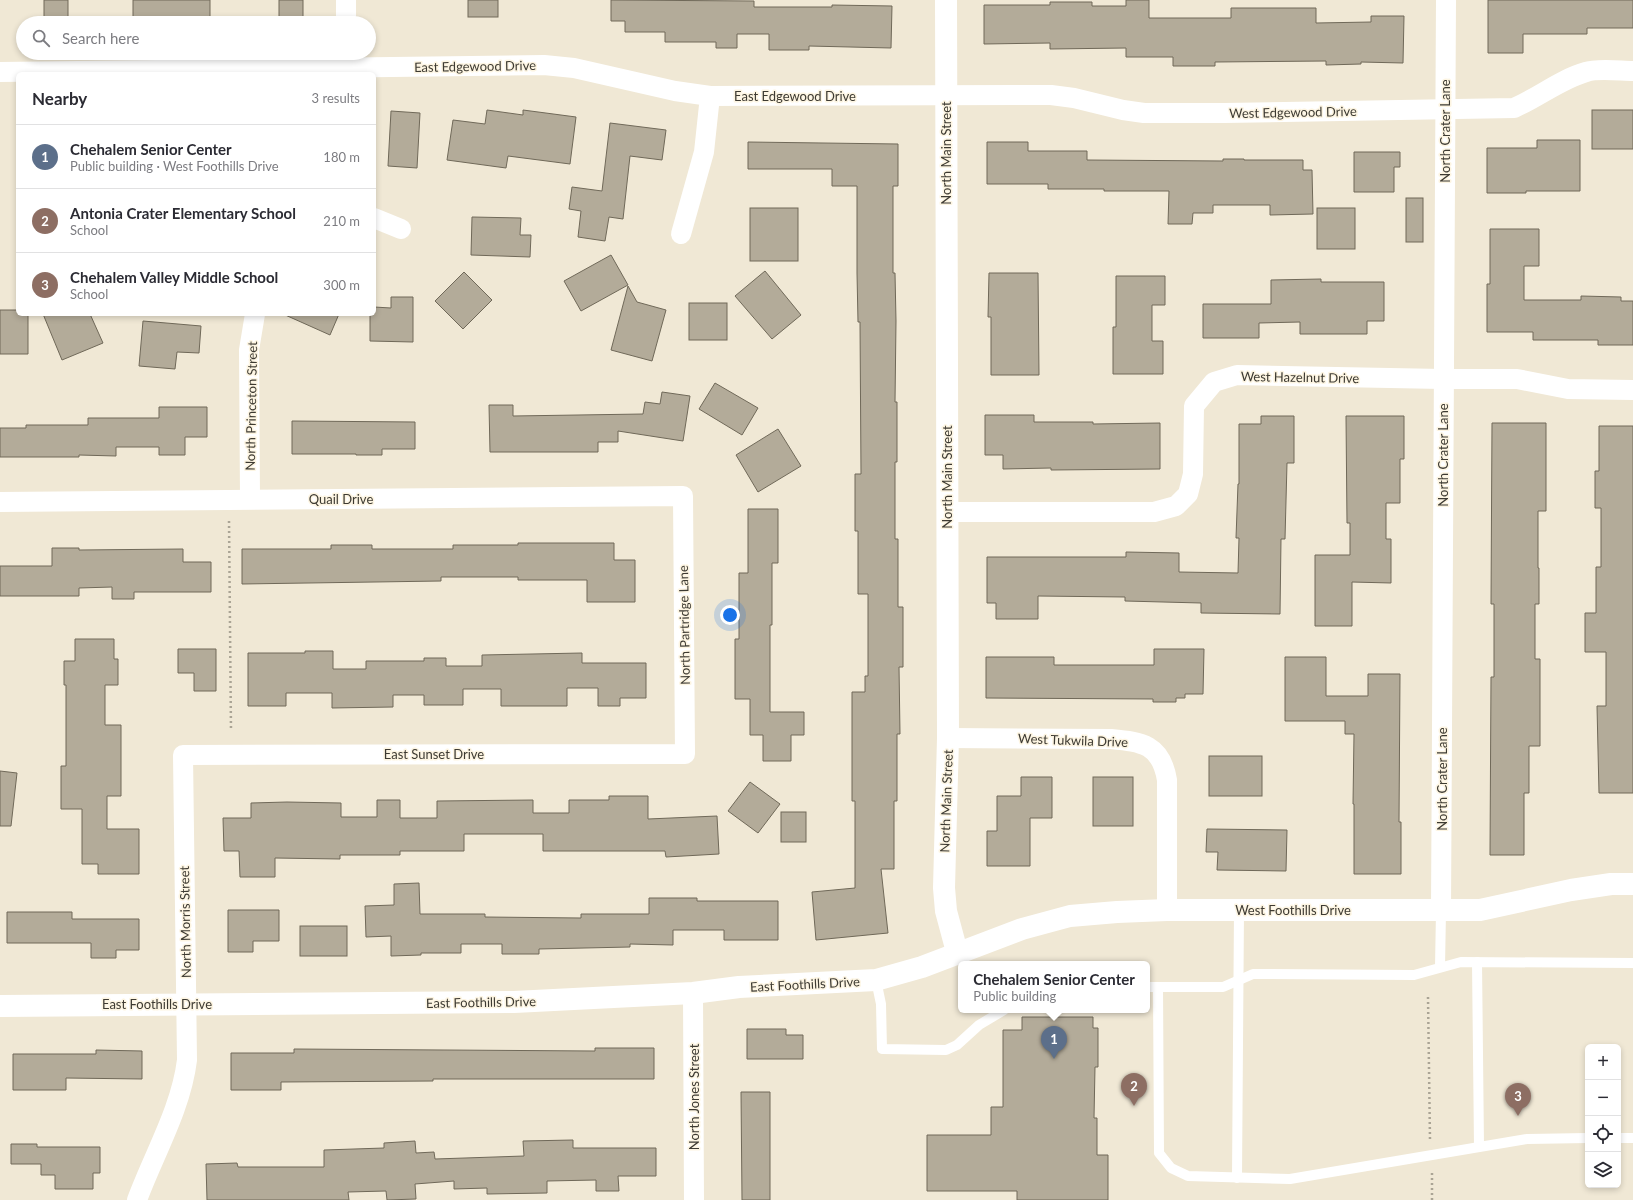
<!DOCTYPE html>
<meta charset="utf-8">
<style>
:root{--surface:#fff;--page:#f7f7f7;--text:#2b2b33;--muted:#7c7c81;--line:#e1e1e2;--accent:#7c3aed}
body{margin:0;font-family:Lato,sans-serif;background:var(--page);color:var(--text)}
.controls{position:absolute;right:12px;bottom:12px;display:grid;overflow:hidden;border-radius:6px;box-shadow:0 2px 6px #0003}
.controls button{width:36px;height:36px;display:grid;place-items:center;padding:0;border:0;border-bottom:1px solid var(--line);background:var(--surface);color:var(--text);font:20px sans-serif}
.you{position:absolute;left:730px;top:615px;width:14px;height:14px;margin:-10px;border:3px solid #fff;border-radius:50%;background:#1a73e8;box-shadow:0 0 0 6px #1a73e833}
.badge{display:grid;place-items:center;width:26px;height:26px;border-radius:50%;background:var(--accent);color:#fff;font-size:13px;font-weight:700}
.pin{position:absolute;translate:-50% -33px;filter:drop-shadow(0 1px 2px #0008)}
.pin::after{content:'';position:absolute;top:21px;width:14px;height:12px;background:inherit;clip-path:polygon(0 0,100% 0,50% 100%)}
.popup{position:absolute;left:958px;top:961px;width:192px;height:52px;box-sizing:border-box;display:grid;place-content:center;border-radius:6px;background:var(--surface);filter:drop-shadow(0 1px 3px #0005);font-size:13px;white-space:nowrap;color:var(--muted)}
.popup b{font-size:15px;color:var(--text)}
.popup::after{content:'';position:absolute;left:50%;top:100%;margin-left:-8px;border:8px solid transparent;border-top-color:var(--surface)}
.list{margin:0;padding:0;list-style:none}
h2{display:flex;justify-content:space-between;align-items:center;height:52px;margin:0;padding:0 16px;font-size:17px}
h2 small{font-size:13px;font-weight:400;color:var(--muted)}
.list li{display:grid;grid-template-columns:26px 1fr auto;gap:12px;align-items:center;box-sizing:border-box;height:64px;padding:0 16px;border-top:1px solid var(--line)}
.list b{display:block;font-size:15px;white-space:nowrap}
.list p{margin:0;font-size:13px;white-space:nowrap;color:var(--muted)}
.list em{font-size:13px;font-style:normal;color:var(--muted)}
.icon{flex:none;width:22px;height:22px;fill:none;stroke:currentColor;stroke-width:2;stroke-linecap:round;stroke-linejoin:round}
.map{position:relative;flex:none;width:1633px;height:1200px;overflow:hidden}
.search{position:absolute;background:var(--surface);box-shadow:0 2px 6px #0003;left:16px;top:16px;width:360px;height:44px;display:flex;align-items:center;gap:10px;box-sizing:border-box;padding:0 14px;border-radius:22px;color:var(--muted);font-size:15px}
.panel{position:absolute;background:var(--surface);box-shadow:0 2px 6px #0003;left:16px;top:72px;width:360px;height:244px;border-radius:6px}
.map>svg:first-child{display:block}
.building{fill:#b3ab99;stroke:#706959}
.lines{fill:none;stroke-linecap:round;stroke-linejoin:round}
.path{stroke:#aaa495;stroke-width:2.5;stroke-dasharray:2 3;stroke-linecap:butt}
.lane{stroke:#fff;stroke-width:10}
.street{stroke:#fff;stroke-width:20}
.secondary{stroke:#fff;stroke-width:22}
.labels{text-anchor:middle;stroke-width:3;stroke-linejoin:round;paint-order:stroke}
.street-label{font-size:13px;fill:#3d3a32;stroke:#fdf5e2}
</style>
<div class="map">
<svg width="1633" height="1200" viewBox="0 0 1633 1200">
<rect width="100%" height="100%" fill="#f0e8d5"/>
<g class="building">
<rect x="44" y="0" width="24" height="23"/>
<path d="M 133,0 L 210,0 L 210,21 L 133,23 Z"/>
<rect x="279" y="0" width="24" height="19"/>
<rect x="468" y="0" width="30" height="17"/>
<path d="M 611,0 L 754,1 L 754,7 L 832,7 L 832,5 L 892,6 L 891,48 L 809,46 L 809,50 L 769,50 L 769,34 L 737,34 L 737,48 L 716,48 L 716,42 L 665,42 L 665,32 L 625,32 L 625,21 L 611,21 Z"/>
<path d="M 1126,0 L 1149,0 L 1149,18 L 1231,18 L 1231,8 L 1316,8 L 1316,23 L 1371,22 L 1371,16 L 1404,16 L 1403,63 L 1361,62 L 1361,64 L 1326,65 L 1326,61 L 1215,62 L 1215,66 L 1173,66 L 1173,57 L 1126,57 L 1126,48 L 1050,49 L 1050,43 L 984,44 L 984,5 L 1050,5 L 1050,2 L 1092,2 L 1092,6 L 1126,6 Z"/>
<path d="M 1488,0 L 1633,0 L 1633,28 L 1587,28 L 1587,34 L 1523,34 L 1523,53 L 1488,53 Z"/>
<path d="M 487,110 L 523,115 L 523,110 L 576,117 L 570,164 L 508,156 L 506,168 L 447,160 L 453,120 L 485,124 Z"/>
<rect x="1592" y="110" width="41" height="39"/>
<path d="M 391,111 L 420,113 L 417,168 L 388,166 Z"/>
<path d="M 610,123 L 666,130 L 662,160 L 630,156 L 623,219 L 609,217 L 605,241 L 578,237 L 581,211 L 569,209 L 572,187 L 602,191 Z"/>
<path d="M 1537,140 L 1580,140 L 1580,191 L 1526,191 L 1526,193 L 1487,193 L 1487,148 L 1537,148 Z"/>
<path d="M 748,142 L 898,144 L 898,186 L 893,186 L 893,273 L 895,273 L 896,321 L 895,402 L 897,402 L 897,462 L 895,462 L 895,539 L 898,539 L 898,607 L 903,607 L 903,667 L 899,667 L 900,734 L 897,734 L 897,801 L 894,801 L 894,869 L 881,869 L 888,933 L 816,940 L 812,892 L 855,888 L 855,801 L 852,801 L 852,692 L 865,692 L 865,676 L 868,676 L 868,594 L 858,594 L 858,531 L 855,531 L 855,474 L 861,474 L 860,322 L 858,322 L 857,273 L 857,186 L 832,186 L 832,169 L 748,169 Z"/>
<path d="M 987,142 L 1028,142 L 1028,151 L 1087,151 L 1087,160 L 1223,161 L 1223,159 L 1244,159 L 1244,160 L 1303,160 L 1303,170 L 1312,170 L 1313,214 L 1270,215 L 1270,205 L 1213,205 L 1213,213 L 1193,213 L 1192,224 L 1168,224 L 1169,191 L 1104,191 L 1104,189 L 1048,189 L 1048,184 L 987,184 Z"/>
<path d="M 1354,152 L 1400,152 L 1400,167 L 1394,167 L 1394,192 L 1354,192 Z"/>
<rect x="1406" y="198" width="17" height="44"/>
<rect x="750" y="208" width="48" height="53"/>
<rect x="1317" y="208" width="38" height="41"/>
<path d="M 472,217 L 521,218 L 520,235 L 531,235 L 530,257 L 471,255 Z"/>
<path d="M 1490,229 L 1539,229 L 1539,266 L 1524,266 L 1524,300 L 1581,300 L 1581,296 L 1621,297 L 1621,301 L 1633,301 L 1633,345 L 1598,345 L 1598,340 L 1533,340 L 1533,332 L 1487,332 L 1487,284 L 1490,284 Z"/>
<path d="M 611,255 L 628,285 L 581,311 L 564,281 Z"/>
<path d="M 765,271 L 801,315 L 772,339 L 735,296 Z"/>
<path d="M 464,272 L 492,300 L 463,329 L 435,301 Z"/>
<path d="M 989,273 L 1038,273 L 1039,375 L 991,375 L 991,317 L 988,317 Z"/>
<path d="M 1116,276 L 1165,276 L 1165,305 L 1152,305 L 1152,341 L 1163,341 L 1163,374 L 1113,374 L 1113,327 L 1116,327 Z"/>
<path d="M 1321,279 L 1321,282 L 1384,282 L 1384,321 L 1367,321 L 1367,334 L 1300,334 L 1300,322 L 1259,323 L 1259,338 L 1203,338 L 1203,304 L 1271,304 L 1271,280 Z"/>
<path d="M 628,286 L 637,302 L 666,310 L 652,361 L 611,350 Z"/>
<path d="M 391,297 L 413,297 L 413,342 L 370,341 L 370,314 L 374,314 L 374,307 L 391,308 Z"/>
<rect x="689" y="303" width="38" height="37"/>
<path d="M 0,310 L 18,310 L 18,314 L 28,314 L 28,354 L 0,354 Z"/>
<path d="M 43,314 L 90,314 L 103,343 L 62,360 Z"/>
<path d="M 283,314 L 339,314 L 330,335 Z"/>
<path d="M 143,321 L 201,326 L 199,353 L 177,352 L 175,369 L 139,366 Z"/>
<path d="M 715,383 L 758,408 L 742,435 L 699,409 Z"/>
<path d="M 662,392 L 690,396 L 683,441 L 618,431 L 618,442 L 598,442 L 598,452 L 490,452 L 489,405 L 513,405 L 513,416 L 643,414 L 645,402 L 660,404 Z"/>
<path d="M 159,407 L 207,407 L 207,437 L 185,437 L 185,455 L 159,455 L 159,447 L 116,447 L 116,456 L 79,455 L 79,457 L 0,457 L 0,428 L 26,428 L 26,425 L 88,425 L 88,418 L 159,418 Z"/>
<path d="M 985,415 L 1034,415 L 1034,422 L 1093,422 L 1093,424 L 1160,423 L 1160,469 L 1051,470 L 1051,468 L 1003,469 L 1003,455 L 985,455 Z"/>
<path d="M 1261,416 L 1294,416 L 1294,463 L 1287,463 L 1285,539 L 1281,539 L 1280,614 L 1201,613 L 1201,603 L 1125,601 L 1125,597 L 1038,596 L 1038,619 L 996,619 L 996,603 L 987,603 L 987,557 L 1126,557 L 1126,552 L 1179,553 L 1179,572 L 1238,573 L 1239,538 L 1236,538 L 1238,484 L 1239,484 L 1239,424 L 1261,424 Z"/>
<path d="M 1346,416 L 1404,416 L 1404,459 L 1400,459 L 1400,503 L 1386,503 L 1386,539 L 1391,539 L 1391,583 L 1352,582 L 1352,626 L 1315,626 L 1315,555 L 1350,555 L 1350,523 L 1347,523 Z"/>
<path d="M 292,421 L 415,422 L 415,449 L 382,449 L 382,455 L 356,455 L 356,454 L 292,454 Z"/>
<path d="M 1492,423 L 1546,423 L 1546,511 L 1538,511 L 1538,568 L 1539,568 L 1539,604 L 1535,604 L 1535,659 L 1540,659 L 1540,746 L 1529,746 L 1529,793 L 1524,793 L 1524,855 L 1490,855 L 1491,677 L 1494,677 L 1494,604 L 1491,604 Z"/>
<path d="M 1599,426 L 1633,426 L 1633,793 L 1599,793 L 1597,706 L 1606,706 L 1606,652 L 1585,652 L 1585,613 L 1596,613 L 1596,567 L 1601,567 L 1601,508 L 1595,508 L 1595,471 L 1599,471 Z"/>
<path d="M 778,429 L 801,466 L 758,492 L 736,455 Z"/>
<path d="M 748,509 L 778,509 L 778,563 L 772,563 L 772,625 L 770,625 L 770,712 L 804,712 L 804,735 L 791,735 L 791,761 L 763,761 L 763,735 L 750,735 L 750,699 L 735,699 L 735,639 L 739,639 L 739,573 L 748,573 Z"/>
<path d="M 518,543 L 614,543 L 614,560 L 635,560 L 635,602 L 587,602 L 587,580 L 518,580 L 518,577 L 441,577 L 441,581 L 242,584 L 242,549 L 331,549 L 331,545 L 372,545 L 372,549 L 453,549 L 453,545 L 518,545 Z"/>
<path d="M 52,548 L 79,548 L 79,550 L 183,549 L 183,562 L 211,562 L 211,592 L 134,592 L 134,599 L 112,599 L 112,587 L 79,588 L 79,596 L 0,596 L 0,566 L 52,566 Z"/>
<path d="M 75,639 L 114,639 L 114,659 L 118,659 L 118,685 L 105,685 L 105,725 L 121,725 L 121,796 L 107,796 L 107,829 L 139,829 L 139,874 L 98,874 L 98,864 L 82,864 L 82,809 L 61,809 L 61,766 L 66,766 L 66,685 L 64,685 L 64,661 L 75,661 Z"/>
<path d="M 178,649 L 216,649 L 216,691 L 194,691 L 194,673 L 178,673 Z"/>
<path d="M 1154,649 L 1204,649 L 1203,694 L 1185,694 L 1185,698 L 1176,698 L 1176,702 L 1153,702 L 1153,699 L 986,698 L 986,657 L 1054,657 L 1054,665 L 1154,665 Z"/>
<path d="M 305,651 L 333,651 L 333,669 L 366,669 L 366,661 L 424,661 L 424,658 L 446,658 L 446,666 L 482,666 L 482,655 L 582,653 L 582,663 L 646,663 L 646,698 L 620,698 L 620,706 L 598,706 L 598,688 L 567,688 L 567,706 L 501,706 L 501,689 L 463,689 L 463,705 L 424,705 L 424,695 L 393,695 L 393,707 L 332,708 L 332,693 L 286,693 L 286,706 L 248,706 L 248,653 L 305,653 Z"/>
<path d="M 1285,657 L 1326,657 L 1326,696 L 1368,696 L 1368,674 L 1400,674 L 1399,822 L 1401,822 L 1401,874 L 1354,874 L 1354,804 L 1353,804 L 1354,734 L 1345,734 L 1345,721 L 1285,721 Z"/>
<rect x="1209" y="756" width="53" height="40"/>
<path d="M 0,771 L 17,773 L 11,826 L 0,826 Z"/>
<path d="M 1021,777 L 1052,777 L 1052,818 L 1030,818 L 1030,866 L 987,866 L 987,831 L 997,831 L 997,796 L 1021,796 Z"/>
<rect x="1093" y="777" width="40" height="49"/>
<path d="M 750,782 L 780,804 L 758,833 L 728,811 Z"/>
<path d="M 609,796 L 648,796 L 648,819 L 717,816 L 719,854 L 666,857 L 665,851 L 543,851 L 543,834 L 464,834 L 464,851 L 400,851 L 400,855 L 340,855 L 340,859 L 275,858 L 275,877 L 240,877 L 239,851 L 224,851 L 223,818 L 251,818 L 251,803 L 287,802 L 341,803 L 341,817 L 377,817 L 377,800 L 400,800 L 400,818 L 437,818 L 437,801 L 533,800 L 533,813 L 569,813 L 569,800 L 609,800 Z"/>
<rect x="781" y="812" width="25" height="30"/>
<path d="M 1207,829 L 1287,830 L 1286,871 L 1217,870 L 1218,852 L 1206,852 Z"/>
<path d="M 419,883 L 420,914 L 485,914 L 485,917 L 581,918 L 581,914 L 649,914 L 649,898 L 697,898 L 697,901 L 778,901 L 778,940 L 724,940 L 724,930 L 673,930 L 673,945 L 630,944 L 630,947 L 539,949 L 539,954 L 502,954 L 502,944 L 461,944 L 461,953 L 421,953 L 421,955 L 391,956 L 391,936 L 366,937 L 365,906 L 394,905 L 394,884 Z"/>
<path d="M 228,910 L 279,910 L 279,941 L 253,941 L 253,952 L 228,952 Z"/>
<path d="M 7,912 L 72,912 L 72,919 L 139,919 L 139,950 L 116,950 L 116,958 L 91,958 L 91,943 L 7,943 Z"/>
<rect x="300" y="926" width="47" height="30"/>
<path d="M 1022,1017 L 1093,1017 L 1093,1028 L 1098,1028 L 1098,1067 L 1095,1067 L 1094,1118 L 1097,1118 L 1097,1155 L 1108,1155 L 1108,1200 L 1017,1200 L 1017,1191 L 927,1191 L 927,1135 L 991,1135 L 991,1107 L 1003,1107 L 1003,1030 L 1022,1030 Z"/>
<path d="M 747,1029 L 786,1029 L 786,1035 L 803,1035 L 803,1059 L 747,1059 Z"/>
<path d="M 595,1048 L 654,1048 L 654,1079 L 433,1079 L 433,1081 L 281,1082 L 281,1090 L 231,1090 L 231,1053 L 294,1053 L 294,1049 L 595,1051 Z"/>
<path d="M 96,1050 L 142,1051 L 142,1079 L 66,1078 L 66,1090 L 13,1090 L 13,1054 L 96,1054 Z"/>
<path d="M 741,1092 L 770,1092 L 770,1200 L 742,1200 Z"/>
<path d="M 573,1140 L 573,1148 L 656,1148 L 656,1176 L 618,1176 L 619,1191 L 596,1191 L 596,1180 L 547,1181 L 547,1193 L 487,1194 L 487,1188 L 454,1189 L 454,1181 L 415,1184 L 416,1199 L 387,1200 L 386,1191 L 348,1192 L 349,1200 L 207,1200 L 206,1164 L 237,1163 L 238,1167 L 324,1167 L 324,1150 L 384,1148 L 384,1143 L 415,1141 L 416,1153 L 434,1152 L 435,1159 L 524,1156 L 523,1141 Z"/>
<path d="M 11,1144 L 37,1144 L 37,1147 L 100,1147 L 100,1173 L 93,1173 L 93,1189 L 55,1189 L 55,1175 L 41,1175 L 41,1164 L 11,1164 Z"/>
</g>
<g class="lines">
<g class="path">
<path d="M 229,521 L 231,731"/>
<path d="M 1428,997 L 1430,1140"/>
<path d="M 1432,1200 L 1432,1172"/>
</g>
<g class="lane">
<path d="M 1477,962 L 1479,1146"/>
<path d="M 1440,967 L 1441,911"/>
<path d="M 876,980 L 881,1004 L 882,1049 L 946,1050 L 957,1045 L 979,1025 L 1004,1010"/>
<path d="M 1147,987 L 1223,987 L 1253,974 L 1414,975 L 1461,962 L 1633,963"/>
<path d="M 1158,987 L 1159,1153 L 1171,1168 L 1188,1176 L 1290,1179 L 1527,1139 L 1588,1138"/>
<path d="M 1618,1138 L 1633,1138"/>
<path d="M 1237,1178 L 1239,910"/>
</g>
<g class="street">
<path d="M 346,0 L 346,23"/>
<path d="M 0,72 L 544,65 L 574,68 L 675,91 L 710,96 L 1051,95 L 1074,98 L 1123,110 L 1144,113 L 1224,113 L 1514,108 C 1539,97 1561,79 1586,72 C 1597,68 1621,71 1633,71"/>
<path d="M 374,218 L 401,229"/>
<path d="M 681,234 L 704,152 L 710,96"/>
<path d="M 250,499 L 249,350 L 255,314"/>
<path d="M 0,502 L 683,496 L 685,754 L 183,755 L 187,1060 C 181,1109 154,1154 137,1200"/>
<path d="M 947,512 L 1154,512 L 1176,506 L 1188,494 L 1193,474 L 1194,406 L 1214,382 L 1237,375 L 1443,379 L 1517,379 L 1568,389 L 1633,390"/>
<path d="M 948,738 L 1111,739 C 1142,742 1161,744 1167,780 L 1167,910"/>
<path d="M 1441,911 L 1446,0"/>
<path d="M 693,993 L 694,1200"/>
</g>
<g class="secondary">
<path d="M 946,0 L 948,738 L 944,888 L 946,911 L 957,952"/>
<path d="M 0,1006 L 514,1002 L 693,993 L 739,987 L 876,980 L 922,967 L 1022,929 L 1070,916 L 1117,912 L 1167,910 L 1480,910 L 1571,890 L 1611,884 L 1633,884"/>
</g>
</g>
<g class="labels">
<g class="street-label">
<text transform="translate(475 66) rotate(-1)" y="5">East Edgewood Drive</text>
<text x="795" y="101">East Edgewood Drive</text>
<text transform="translate(1293 112) rotate(-1)" y="5">West Edgewood Drive</text>
<text transform="translate(1445 131) rotate(-90)" y="5">North Crater Lane</text>
<text transform="translate(946 153) rotate(-90)" y="5">North Main Street</text>
<text transform="translate(1300 377) rotate(1)" y="5">West Hazelnut Drive</text>
<text transform="translate(251 406) rotate(-89)" y="5">North Princeton Street</text>
<text transform="translate(1443 455) rotate(-90)" y="5">North Crater Lane</text>
<text transform="translate(947 477) rotate(-90)" y="5">North Main Street</text>
<text x="341" y="504">Quail Drive</text>
<text transform="translate(684 625) rotate(-91)" y="5">North Partridge Lane</text>
<text transform="translate(1073 740) rotate(2)" y="5">West Tukwila Drive</text>
<text x="434" y="759">East Sunset Drive</text>
<text transform="translate(1442 779) rotate(-90)" y="5">North Crater Lane</text>
<text transform="translate(946 801) rotate(-88)" y="5">North Main Street</text>
<text x="1293" y="915">West Foothills Drive</text>
<text transform="translate(185 922) rotate(-91)" y="5">North Morris Street</text>
<text transform="translate(805 984) rotate(-3)" y="5">East Foothills Drive</text>
<text transform="translate(481 1002) rotate(-1)" y="5">East Foothills Drive</text>
<text x="157" y="1009">East Foothills Drive</text>
<text transform="translate(694 1097) rotate(-90)" y="5">North Jones Street</text>
</g>
</g>
</svg>
<div class="controls">
<button>+</button>
<button>−</button>
<button><svg class="icon" aria-label="locate" viewBox="0 0 24 24"><circle cx="12" cy="12" r="6"/><path d="M12 2v4M12 18v4M2 12h4M18 12h4"/></svg></button>
<button><svg class="icon" aria-label="layers" viewBox="0 0 24 24"><path d="M12 4l9 5-9 5-9-5zM3 14l9 5 9-5"/></svg></button>
</div>
<div class="you"></div>
<div class="pin badge" style="left:1054px;top:1059px;background:#5c6f8a">1</div>
<div class="popup"><b>Chehalem Senior Center</b>Public building</div>
<div class="pin badge" style="left:1134px;top:1106px;background:#8d6e63">2</div>
<div class="pin badge" style="left:1518px;top:1116px;background:#8d6e63">3</div>
<div class="search"><svg class="icon" aria-label="search" viewBox="0 0 24 24"><circle cx="10" cy="10" r="6"/><path d="M15 15l6 6"/></svg>Search here</div>
<section class="panel">
<h2>Nearby<small>3 results</small></h2>
<ul class="list">
<li><span class="badge" style="background:#5c6f8a">1</span><div><b>Chehalem Senior Center</b><p>Public building · West Foothills Drive</p></div><em>180 m</em></li>
<li><span class="badge" style="background:#8d6e63">2</span><div><b>Antonia Crater Elementary School</b><p>School</p></div><em>210 m</em></li>
<li><span class="badge" style="background:#8d6e63">3</span><div><b>Chehalem Valley Middle School</b><p>School</p></div><em>300 m</em></li>
</ul>
</section>
</div>
